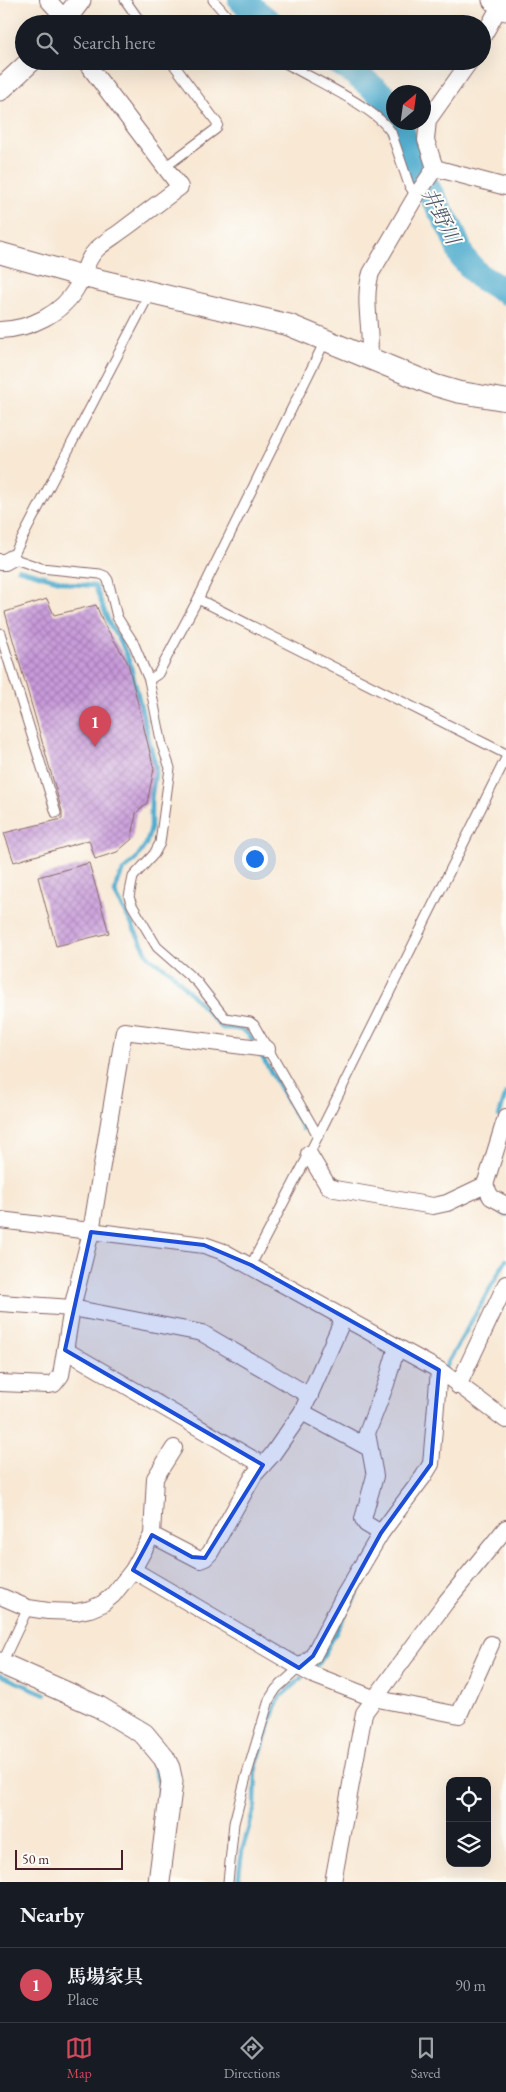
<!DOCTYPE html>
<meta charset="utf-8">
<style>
:root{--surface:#171b24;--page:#242831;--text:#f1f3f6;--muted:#9ea1a6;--line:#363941;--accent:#d1495b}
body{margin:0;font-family:"EB Garamond","Noto Serif JP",serif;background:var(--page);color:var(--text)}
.controls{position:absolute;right:15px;bottom:15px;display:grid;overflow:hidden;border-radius:10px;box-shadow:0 5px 20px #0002}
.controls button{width:45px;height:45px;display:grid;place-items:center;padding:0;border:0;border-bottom:1px solid var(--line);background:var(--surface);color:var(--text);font:25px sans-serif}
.compass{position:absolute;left:386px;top:85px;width:45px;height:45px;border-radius:50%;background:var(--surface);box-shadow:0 5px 20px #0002;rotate:29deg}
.scale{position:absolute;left:15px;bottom:12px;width:108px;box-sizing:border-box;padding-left:5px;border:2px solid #4a1f2b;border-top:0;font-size:14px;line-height:18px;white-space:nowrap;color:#4a1f2b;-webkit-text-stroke:4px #fdfcf7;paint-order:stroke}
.you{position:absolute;left:254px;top:858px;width:18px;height:18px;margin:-12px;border:4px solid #fff;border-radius:50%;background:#1a73e8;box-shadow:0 0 0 8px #1a73e833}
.badge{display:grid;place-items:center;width:32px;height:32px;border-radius:50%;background:var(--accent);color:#fff;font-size:16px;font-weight:700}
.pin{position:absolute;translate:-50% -41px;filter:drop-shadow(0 1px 2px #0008)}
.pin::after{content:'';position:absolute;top:26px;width:18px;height:15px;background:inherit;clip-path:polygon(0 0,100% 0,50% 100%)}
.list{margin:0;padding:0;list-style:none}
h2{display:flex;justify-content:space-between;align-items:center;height:65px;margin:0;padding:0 20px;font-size:21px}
h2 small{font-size:16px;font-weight:400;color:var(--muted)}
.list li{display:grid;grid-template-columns:32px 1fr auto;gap:15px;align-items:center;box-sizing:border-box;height:75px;padding:0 20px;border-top:1px solid var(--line)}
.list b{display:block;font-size:19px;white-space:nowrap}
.list p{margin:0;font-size:16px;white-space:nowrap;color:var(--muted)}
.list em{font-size:16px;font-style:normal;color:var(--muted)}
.icon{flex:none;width:28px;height:28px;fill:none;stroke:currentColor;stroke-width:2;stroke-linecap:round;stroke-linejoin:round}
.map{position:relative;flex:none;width:506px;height:1882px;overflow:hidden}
.search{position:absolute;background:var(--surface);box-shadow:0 5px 20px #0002;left:15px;right:15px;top:15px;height:55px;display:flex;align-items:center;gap:12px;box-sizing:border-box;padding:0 18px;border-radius:28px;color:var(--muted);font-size:19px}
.sheet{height:140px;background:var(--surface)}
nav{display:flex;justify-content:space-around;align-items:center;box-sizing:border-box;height:70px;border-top:1px solid var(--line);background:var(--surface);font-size:14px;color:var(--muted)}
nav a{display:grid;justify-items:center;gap:2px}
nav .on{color:var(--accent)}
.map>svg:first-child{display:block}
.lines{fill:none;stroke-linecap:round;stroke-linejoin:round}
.stream{stroke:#4eabcd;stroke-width:4.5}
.river{stroke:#4eabcd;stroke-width:26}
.building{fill:url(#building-cross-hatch)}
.service-casing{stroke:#876566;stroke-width:11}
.minor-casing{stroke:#876566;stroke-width:18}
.tertiary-casing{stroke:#876566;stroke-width:23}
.service{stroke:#fff;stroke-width:9}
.minor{stroke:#fff;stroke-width:16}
.tertiary{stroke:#fff;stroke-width:21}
.marked{fill:#1d4ed8;fill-opacity:0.2;stroke:#1d4ed8;stroke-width:4;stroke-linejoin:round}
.labels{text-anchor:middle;stroke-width:4;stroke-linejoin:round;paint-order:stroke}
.water-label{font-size:20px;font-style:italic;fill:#4c576c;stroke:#fdfcf7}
</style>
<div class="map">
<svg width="506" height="1882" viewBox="0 0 506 1882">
<defs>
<pattern id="building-cross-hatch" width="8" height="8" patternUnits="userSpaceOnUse" patternTransform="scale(1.25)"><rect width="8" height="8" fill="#c79ada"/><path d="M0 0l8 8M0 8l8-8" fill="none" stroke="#a47db1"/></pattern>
</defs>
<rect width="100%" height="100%" fill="#fdfcf7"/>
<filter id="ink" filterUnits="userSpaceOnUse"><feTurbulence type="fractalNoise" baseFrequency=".02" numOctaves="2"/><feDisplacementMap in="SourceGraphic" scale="10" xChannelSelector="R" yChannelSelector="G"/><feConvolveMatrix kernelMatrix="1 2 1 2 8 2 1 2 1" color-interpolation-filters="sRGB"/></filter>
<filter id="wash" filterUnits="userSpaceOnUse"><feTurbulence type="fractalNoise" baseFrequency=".0096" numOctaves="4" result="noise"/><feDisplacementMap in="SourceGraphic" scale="20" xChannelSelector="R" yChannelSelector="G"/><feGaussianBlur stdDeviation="1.12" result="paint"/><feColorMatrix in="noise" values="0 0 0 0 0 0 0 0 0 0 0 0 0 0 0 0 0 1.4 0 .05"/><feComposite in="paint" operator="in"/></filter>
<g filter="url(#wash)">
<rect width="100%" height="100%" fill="#f8e8d4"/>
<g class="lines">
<g class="stream">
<path d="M 18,569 L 71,584 L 95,586 L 110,625 L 121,642 L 130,663 L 156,768 L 151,799 L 151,828 L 146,844 L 136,859 L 124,870 L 117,882 L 115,893 L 149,957 L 171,972 L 222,1028 C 237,1029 245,1027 253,1041"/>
<path d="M 260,1053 L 303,1129"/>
<path d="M 499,1116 L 506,1093"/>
<path d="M 480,1199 L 489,1204"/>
<path d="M 496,1209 L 506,1215"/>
<path d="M 445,1368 L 506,1260"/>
<path d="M 314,1668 L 320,1662 L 362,1584 L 407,1511"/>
<path d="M 0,1675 L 45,1694"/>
<path d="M 146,1752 C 154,1766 159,1779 160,1796"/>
<path d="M 238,1882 L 242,1851 L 255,1806 L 256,1767 L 275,1707 L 280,1697 L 301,1678"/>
</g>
<g class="river">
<path d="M 241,0 L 272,24"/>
<path d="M 335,61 L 348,68 L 391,102 L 394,108"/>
<path d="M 399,122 L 412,161 L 452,231 L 462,257 L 479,276 L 506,292"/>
</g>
</g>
<g id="blocks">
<g class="building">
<path d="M 47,599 L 54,615 L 96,605 L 104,624 L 128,663 L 154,769 L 147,803 L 136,813 L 132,839 L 117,852 L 95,859 L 89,840 L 14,862 L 4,833 L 62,819 L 62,811 L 5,612 Z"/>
<path d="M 89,863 L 109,933 L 56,946 L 38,877 Z"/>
</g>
</g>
</g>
<g filter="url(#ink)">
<use href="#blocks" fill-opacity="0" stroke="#876566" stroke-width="1"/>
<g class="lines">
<g class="service-casing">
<g id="service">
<path d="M 125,0 L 142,24"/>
<path d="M 213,0 L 234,24"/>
<path d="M 282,61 C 311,79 374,106 391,132 L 409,185 L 416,196"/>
<path d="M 165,167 L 216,129 L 218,124 L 171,61"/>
<path d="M 150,293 L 12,558 L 41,568 L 100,574 L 105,576 L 108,580 L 117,617 L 133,642 L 149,680 L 162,745 L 170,768 L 160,843 L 154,854 L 133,877 L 129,897 L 132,905 L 157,947 L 197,982 L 225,1018 L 250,1022 L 254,1025 L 317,1134"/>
<path d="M 198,599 L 506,754"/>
<path d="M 0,633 L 56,813"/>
<path d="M 149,680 L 158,674 L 198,599 L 326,339"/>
<path d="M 251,1265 L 309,1154 L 506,758"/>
<path d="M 2,1663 L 28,1608"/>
<path d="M 228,1882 L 234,1823 L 246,1777 L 269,1700 L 276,1689 L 299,1668"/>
</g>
</g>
<g class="minor-casing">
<g id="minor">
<path d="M 48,0 L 65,19"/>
<path d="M 482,38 L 500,6"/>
<path d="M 435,168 L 506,187"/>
<path d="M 0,330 C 30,329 62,314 77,287 C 85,274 85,261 96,250 C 104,242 115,236 124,229 C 143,215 161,201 180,187 L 85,61"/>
<path d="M 369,359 C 373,330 362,302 371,273 L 416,196 L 435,168 L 426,140 L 428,120 L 470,61"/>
<path d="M 0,562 L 5,562 L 12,558"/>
<path d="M 506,1117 L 485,1185 L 491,1197 L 506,1205"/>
<path d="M 309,1154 L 328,1186 L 335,1189 L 433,1206 L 447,1203 L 485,1185"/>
<path d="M 0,1220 L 204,1245 L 224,1252 L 439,1370 L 506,1420"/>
<path d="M 0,1303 L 72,1308 L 202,1333 L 310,1396"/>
<path d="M 65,1350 L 263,1465"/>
<path d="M 0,1383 L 48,1385 L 54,1384 L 61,1375 L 72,1308 L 91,1232 L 124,1031 L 267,1049"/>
<path d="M 458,1386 L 506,1284"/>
<path d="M 302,1412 L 369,1448"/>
<path d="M 381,1533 L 366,1524 L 363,1519 L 375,1476 L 367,1433 L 386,1384 L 397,1347"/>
<path d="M 152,1535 L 200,1560 L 205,1558 L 210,1553 L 254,1475 L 272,1455 L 302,1412 L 344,1317"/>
<path d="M 133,1570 L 311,1674 L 373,1698 L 459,1715 L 491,1644"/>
<path d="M 0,1596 L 28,1608 L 48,1611 L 76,1612 L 90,1609 L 102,1604 L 113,1595 L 133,1570 L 152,1535 L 155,1478 L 174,1448"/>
<path d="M 299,1668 L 313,1656 L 345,1594 L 381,1533 L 423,1477 L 431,1464 L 439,1370"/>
<path d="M 333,1882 L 364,1713 L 446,1602 L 506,1528"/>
</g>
</g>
<g class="tertiary-casing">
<g id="tertiary">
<path d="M 493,0 L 506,10"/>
<path d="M 62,24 L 80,0"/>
<path d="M 0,90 L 31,61"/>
<path d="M 0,253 L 82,276 L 289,325 L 434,385 L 458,392 L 506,400"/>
<path d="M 0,1663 L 99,1707 L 144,1734 L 164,1758 L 169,1768 L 172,1782 L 159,1882"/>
</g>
</g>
<use href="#service" class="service"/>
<use href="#minor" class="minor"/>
<use href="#tertiary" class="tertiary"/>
</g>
</g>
<path class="marked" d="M 91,1232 L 204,1245 L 251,1265 L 439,1370 L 431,1464 L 381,1533 L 313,1656 L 299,1668 L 133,1570 L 152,1535 L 192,1557 L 205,1558 L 263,1465 L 65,1350 Z"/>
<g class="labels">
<g class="water-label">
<text transform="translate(441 216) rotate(63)" y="7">井野川</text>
</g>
</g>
</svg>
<div class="controls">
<button><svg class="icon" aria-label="locate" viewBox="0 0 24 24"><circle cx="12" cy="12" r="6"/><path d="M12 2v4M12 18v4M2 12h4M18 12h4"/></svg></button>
<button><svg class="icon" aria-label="layers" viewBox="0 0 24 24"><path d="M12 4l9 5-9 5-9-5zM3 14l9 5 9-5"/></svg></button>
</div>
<svg class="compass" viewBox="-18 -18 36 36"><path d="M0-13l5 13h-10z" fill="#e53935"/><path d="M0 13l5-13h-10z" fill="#9ea1a6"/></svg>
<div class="scale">50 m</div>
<div class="you"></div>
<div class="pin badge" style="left:95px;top:747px">1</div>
<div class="search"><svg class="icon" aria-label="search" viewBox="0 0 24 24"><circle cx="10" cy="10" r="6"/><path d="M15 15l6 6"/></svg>Search here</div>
</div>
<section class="sheet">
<h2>Nearby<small></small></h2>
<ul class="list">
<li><span class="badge">1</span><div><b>馬場家具</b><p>Place</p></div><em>90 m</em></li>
</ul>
</section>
<nav>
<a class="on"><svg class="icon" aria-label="map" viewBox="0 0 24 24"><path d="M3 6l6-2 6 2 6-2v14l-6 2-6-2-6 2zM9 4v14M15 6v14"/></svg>Map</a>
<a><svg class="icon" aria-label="directions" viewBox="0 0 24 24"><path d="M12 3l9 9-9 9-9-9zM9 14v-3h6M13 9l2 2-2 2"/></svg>Directions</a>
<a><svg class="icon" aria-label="saved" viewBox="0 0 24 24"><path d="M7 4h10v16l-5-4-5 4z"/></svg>Saved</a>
</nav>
